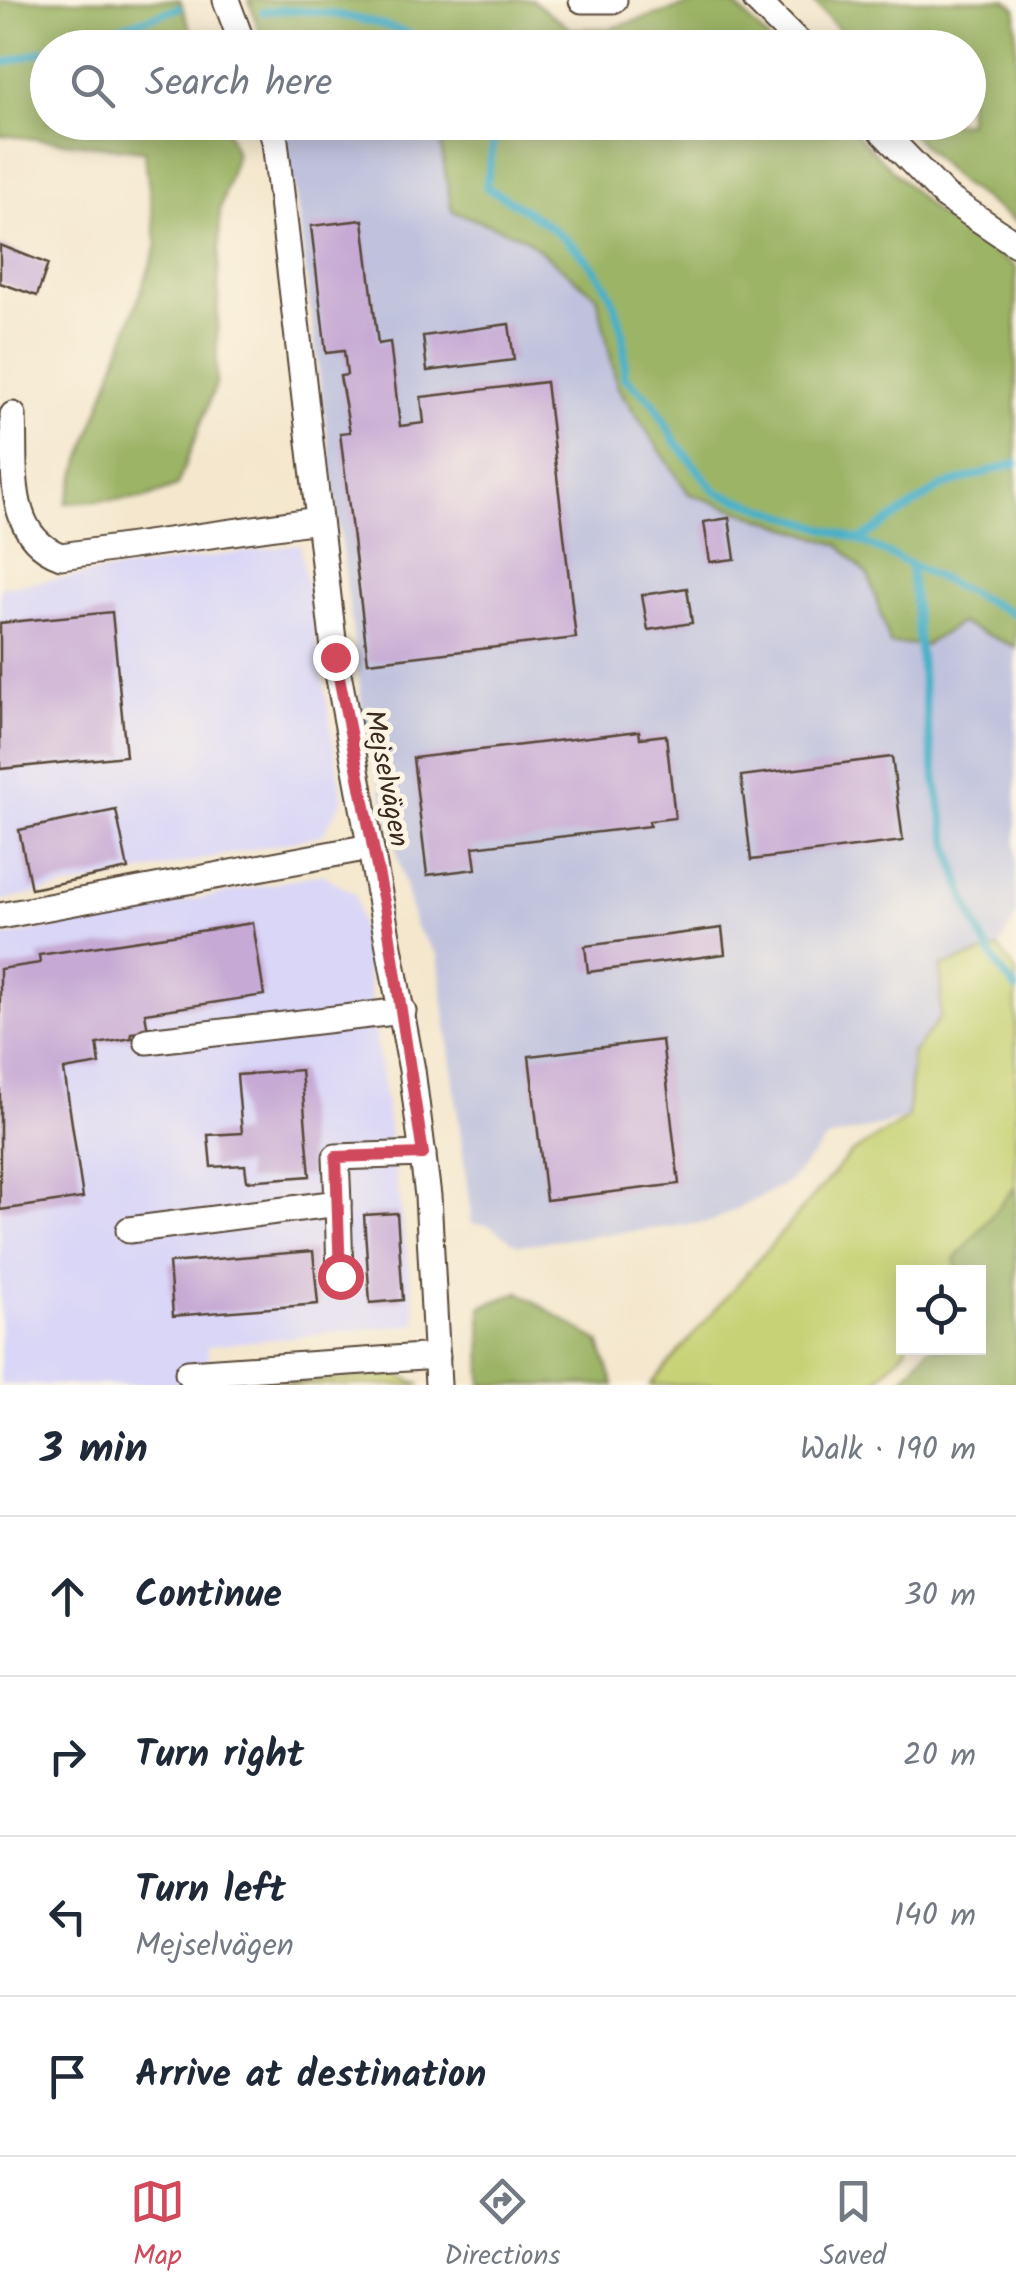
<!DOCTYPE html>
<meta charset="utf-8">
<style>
:root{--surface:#fff;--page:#f6f6f7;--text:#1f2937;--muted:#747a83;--line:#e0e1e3;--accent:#d1495b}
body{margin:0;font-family:Kalam,sans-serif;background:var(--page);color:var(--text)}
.controls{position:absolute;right:30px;bottom:30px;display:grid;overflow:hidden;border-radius:0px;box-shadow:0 5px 25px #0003}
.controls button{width:90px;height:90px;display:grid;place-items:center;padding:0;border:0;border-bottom:2px solid var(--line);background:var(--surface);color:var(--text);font:50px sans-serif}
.stop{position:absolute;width:30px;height:30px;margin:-22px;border:8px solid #d1495b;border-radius:50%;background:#fff}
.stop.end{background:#d1495b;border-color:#fff;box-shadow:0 2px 10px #0008}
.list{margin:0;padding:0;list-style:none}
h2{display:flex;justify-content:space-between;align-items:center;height:130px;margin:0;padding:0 40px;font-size:42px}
h2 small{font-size:32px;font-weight:400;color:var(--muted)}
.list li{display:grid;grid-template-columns:65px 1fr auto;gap:30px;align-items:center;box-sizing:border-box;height:160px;padding:0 40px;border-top:2px solid var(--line)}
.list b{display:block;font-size:38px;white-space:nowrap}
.list p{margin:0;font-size:32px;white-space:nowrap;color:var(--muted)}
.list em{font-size:32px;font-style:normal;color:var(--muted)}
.icon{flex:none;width:55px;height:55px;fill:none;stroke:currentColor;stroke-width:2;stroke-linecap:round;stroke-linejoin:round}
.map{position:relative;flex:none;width:1016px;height:1385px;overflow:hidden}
.search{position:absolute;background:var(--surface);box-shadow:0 5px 25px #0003;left:30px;right:30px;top:30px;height:110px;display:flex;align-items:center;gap:25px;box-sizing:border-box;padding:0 35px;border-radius:55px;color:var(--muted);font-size:38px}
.sheet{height:770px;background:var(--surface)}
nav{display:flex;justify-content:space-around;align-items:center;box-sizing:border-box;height:140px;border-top:2px solid var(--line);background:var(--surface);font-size:28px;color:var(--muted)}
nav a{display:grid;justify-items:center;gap:5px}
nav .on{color:var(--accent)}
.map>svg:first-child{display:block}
.built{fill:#d9d6f7}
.industrial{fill:#c0c2dd}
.green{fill:#c6d274;stroke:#807e49;stroke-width:2.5}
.forest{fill:#9cb466;stroke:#6c6f42;stroke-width:2.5}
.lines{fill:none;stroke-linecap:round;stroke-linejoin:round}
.stream{stroke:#49b0c8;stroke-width:8}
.building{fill:#c6a9d4}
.minor-casing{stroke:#574638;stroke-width:29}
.minor{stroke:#fff;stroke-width:25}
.route{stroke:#d1495b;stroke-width:12}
.labels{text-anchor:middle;stroke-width:10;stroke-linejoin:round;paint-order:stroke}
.street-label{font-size:28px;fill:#3b2a1e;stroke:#fcf5e5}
</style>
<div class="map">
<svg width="1016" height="1385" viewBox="0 0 1016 1385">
<rect width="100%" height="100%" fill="#fcf5e5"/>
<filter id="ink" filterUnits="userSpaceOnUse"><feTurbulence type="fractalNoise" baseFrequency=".01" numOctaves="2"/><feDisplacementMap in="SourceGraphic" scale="20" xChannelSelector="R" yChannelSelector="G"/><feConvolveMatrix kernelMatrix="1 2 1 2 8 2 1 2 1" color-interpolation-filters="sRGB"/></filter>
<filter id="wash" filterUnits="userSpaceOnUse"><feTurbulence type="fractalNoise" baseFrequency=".0048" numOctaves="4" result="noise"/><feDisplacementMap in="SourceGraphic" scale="40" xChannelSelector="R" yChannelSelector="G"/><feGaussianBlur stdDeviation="2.25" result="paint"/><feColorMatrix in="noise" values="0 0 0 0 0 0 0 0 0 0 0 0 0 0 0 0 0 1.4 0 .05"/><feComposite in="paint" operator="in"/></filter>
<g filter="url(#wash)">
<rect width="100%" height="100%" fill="#f4e7cd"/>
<g class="built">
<path d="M 300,544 L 343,800 L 322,835 L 0,901 L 0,587 Z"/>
<path d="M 322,874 L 356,895 L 417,1324 L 207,1346 L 212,1385 L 0,1385 L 0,938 Z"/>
</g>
<path class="industrial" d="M 280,123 L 437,123 L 452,211 L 523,237 L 597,296 L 617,386 L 689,494 L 839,545 L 869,577 L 890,644 L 925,645 L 960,623 L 1016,647 L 1016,916 L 999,948 L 942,966 L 940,1018 L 912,1054 L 908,1118 L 827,1139 L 788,1183 L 710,1222 L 518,1245 L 489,1225 L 472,1224 L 438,956 L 415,926 L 364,720 L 296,196 Z"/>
<g class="green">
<path d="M 999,948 L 1016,972 L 1016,1186 L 955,1260 L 958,1272 L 904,1272 L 907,1348 L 872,1385 L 650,1385 L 850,1154 L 908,1118 L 912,1054 L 940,1018 L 942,966 Z"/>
<path d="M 398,1375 L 421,1385 L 257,1385 Z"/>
</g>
<g class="forest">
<path d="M 0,0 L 180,0 L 197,47 L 48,48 L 48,122 L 224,123 L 236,154 L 220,210 L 216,384 L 177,486 L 145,498 L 66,503 L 157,246 L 144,151 L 0,135 Z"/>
<path d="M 249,0 L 532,0 L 571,29 L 612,28 L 698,2 L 735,5 L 775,47 L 290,47 L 263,42 Z"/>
<path d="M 812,0 L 1006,0 L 1016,8 L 1016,222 L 957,180 L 901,123 L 968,122 L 968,48 L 834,47 L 844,35 Z"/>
<path d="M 437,123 L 845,123 L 935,213 L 1016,267 L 1016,647 L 960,623 L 925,645 L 890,644 L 869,577 L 839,545 L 689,494 L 617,386 L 597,296 L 523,237 L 452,211 Z"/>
<path d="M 1016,1186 L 1016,1385 L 898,1385 L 929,1348 L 978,1348 L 978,1272 L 958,1272 L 955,1260 Z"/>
<path d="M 519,1292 L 599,1342 L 614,1385 L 482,1385 L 481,1307 Z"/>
</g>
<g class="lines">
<g class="stream">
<path d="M 263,12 C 303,4 403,23 436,48"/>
<path d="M 58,48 L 179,8"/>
<path d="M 0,64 L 48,50"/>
<path d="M 483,122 L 494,140 L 486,187 C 564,231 633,276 624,377 L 653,401 L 675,441 L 716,492 L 859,540 L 943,486 L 1016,463"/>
<path d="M 859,540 L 1016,615"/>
<path d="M 910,564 C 926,687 931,894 1016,989"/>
</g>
</g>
<g id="blocks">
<g class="building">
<path d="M 363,220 L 378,344 L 390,342 L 400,426 L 424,423 L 421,397 L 546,382 L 576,638 L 368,662 L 340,433 L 350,432 L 340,376 L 347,375 L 344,351 L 326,353 L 311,226 Z"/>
<path d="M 0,245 L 48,264 L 37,296 L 0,283 Z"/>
<path d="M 509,324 L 514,360 L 427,371 L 423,336 Z"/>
<path d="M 729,518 L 735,559 L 710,562 L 704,522 Z"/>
<path d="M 687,588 L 692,623 L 648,630 L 642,595 Z"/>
<path d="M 112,612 L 126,756 L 0,769 L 0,623 Z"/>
<path d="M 639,731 L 640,738 L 666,735 L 675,818 L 649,821 L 650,826 L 473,847 L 476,869 L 427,875 L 413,758 Z"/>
<path d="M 892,757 L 903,841 L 751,860 L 741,776 Z"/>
<path d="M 116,810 L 128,869 L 31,889 L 19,830 Z"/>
<path d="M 253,923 L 264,995 L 145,1013 L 148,1031 L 131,1033 L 132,1038 L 97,1044 L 100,1064 L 64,1070 L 83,1198 L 0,1210 L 0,969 L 40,963 L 39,955 Z"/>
<path d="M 722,928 L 725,954 L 588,972 L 585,946 Z"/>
<path d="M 662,1040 L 679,1184 L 546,1200 L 529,1056 Z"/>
<path d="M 301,1070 L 310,1176 L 247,1181 L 245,1165 L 211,1167 L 208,1135 L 242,1133 L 237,1075 Z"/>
<path d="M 397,1213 L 403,1300 L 370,1303 L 364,1215 Z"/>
<path d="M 313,1251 L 318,1304 L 173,1316 L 169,1263 Z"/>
</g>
</g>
</g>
<g filter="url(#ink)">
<use href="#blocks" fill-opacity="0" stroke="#574638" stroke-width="2.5"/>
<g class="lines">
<g class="minor-casing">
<g id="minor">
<path d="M 226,0 L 244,48"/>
<path d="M 582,0 L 614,0"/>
<path d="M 756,0 L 804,48"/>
<path d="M 269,122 L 275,141 L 335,657 L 412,1070 L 428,1196 L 438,1385"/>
<path d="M 873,122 L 946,197 L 1016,244"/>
<path d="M 13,415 C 16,465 4,536 61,556 L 318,520"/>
<path d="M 0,916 L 370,847"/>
<path d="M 147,1041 L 403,1011"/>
<path d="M 338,1203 L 340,1275"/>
<path d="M 129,1230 L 338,1203 L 336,1157 L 423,1154"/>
<path d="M 188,1373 L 437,1356"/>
</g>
</g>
<use href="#minor" class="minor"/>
</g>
</g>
<g class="lines" filter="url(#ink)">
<path class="route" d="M 335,657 L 386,912 L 423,1154 L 336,1157 L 340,1276"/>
</g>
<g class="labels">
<g class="street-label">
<text transform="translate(388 778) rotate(79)" y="10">Mejselvägen</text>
</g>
</g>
</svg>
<div class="controls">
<button><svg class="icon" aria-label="locate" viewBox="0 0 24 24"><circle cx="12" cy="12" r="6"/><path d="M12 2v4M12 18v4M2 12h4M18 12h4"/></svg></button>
</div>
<div class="stop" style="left:340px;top:1276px"></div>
<div class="stop end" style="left:335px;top:657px"></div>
<div class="search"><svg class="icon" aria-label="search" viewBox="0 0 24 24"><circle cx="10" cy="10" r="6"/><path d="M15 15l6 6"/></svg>Search here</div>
</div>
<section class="sheet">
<h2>3 min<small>Walk · 190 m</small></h2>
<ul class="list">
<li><svg class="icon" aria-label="ahead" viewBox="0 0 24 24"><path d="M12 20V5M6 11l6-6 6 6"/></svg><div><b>Continue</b></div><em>30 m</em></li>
<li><svg class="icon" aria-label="right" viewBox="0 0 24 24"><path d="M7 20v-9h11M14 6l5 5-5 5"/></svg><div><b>Turn right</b></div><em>20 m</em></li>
<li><svg class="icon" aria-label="left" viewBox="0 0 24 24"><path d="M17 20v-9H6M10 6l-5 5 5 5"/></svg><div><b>Turn left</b><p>Mejselvägen</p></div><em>140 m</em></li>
<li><svg class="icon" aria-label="arrive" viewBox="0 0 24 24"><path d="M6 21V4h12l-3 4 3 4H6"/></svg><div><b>Arrive at destination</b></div></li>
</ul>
</section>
<nav>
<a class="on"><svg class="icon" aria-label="map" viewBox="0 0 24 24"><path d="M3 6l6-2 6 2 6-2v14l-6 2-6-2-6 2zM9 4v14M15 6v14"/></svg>Map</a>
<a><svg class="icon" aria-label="directions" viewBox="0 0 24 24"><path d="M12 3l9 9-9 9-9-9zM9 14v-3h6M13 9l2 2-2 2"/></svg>Directions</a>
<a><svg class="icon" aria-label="saved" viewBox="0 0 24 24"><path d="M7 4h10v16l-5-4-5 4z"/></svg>Saved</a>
</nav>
